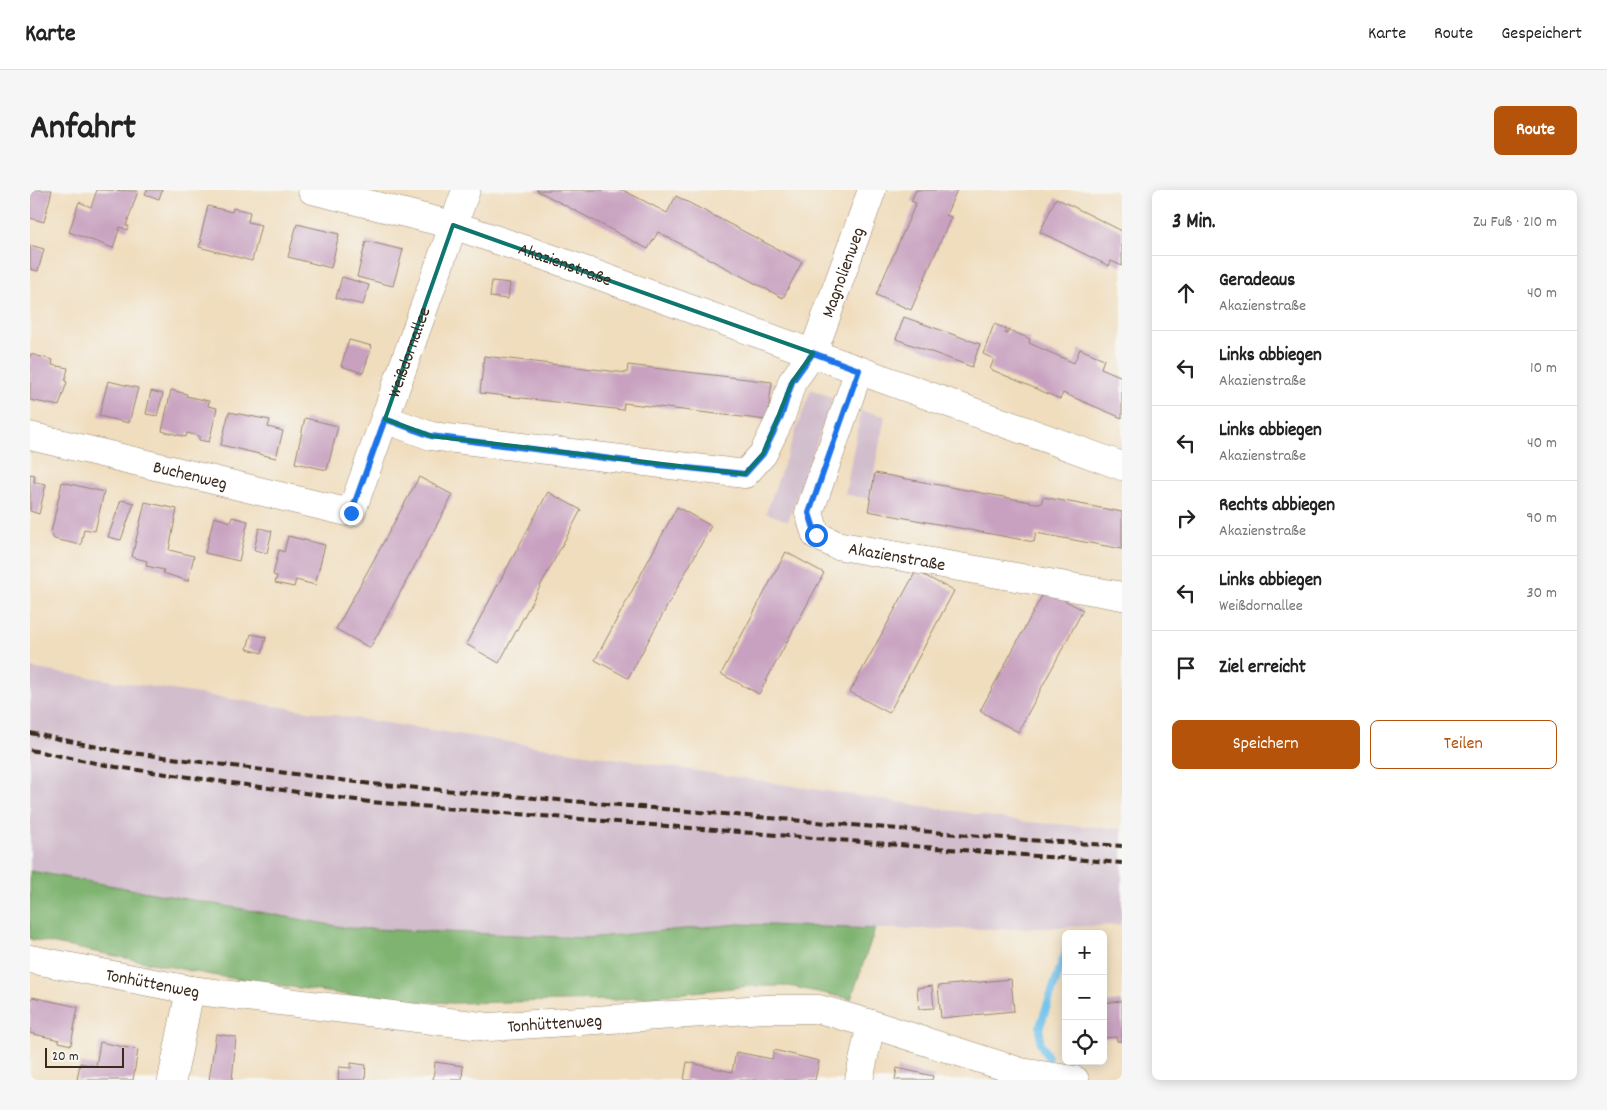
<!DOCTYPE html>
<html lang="de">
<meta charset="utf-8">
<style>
:root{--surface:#fff;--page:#f6f6f6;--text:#222;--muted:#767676;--line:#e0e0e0;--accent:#b45309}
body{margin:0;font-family:Dekko,sans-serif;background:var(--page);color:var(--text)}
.controls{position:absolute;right:15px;bottom:15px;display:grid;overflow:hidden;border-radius:8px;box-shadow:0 2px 12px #0003}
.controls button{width:45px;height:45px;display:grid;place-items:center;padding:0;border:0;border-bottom:1px solid var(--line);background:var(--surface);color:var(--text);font:25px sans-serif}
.scale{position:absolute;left:15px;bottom:12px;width:79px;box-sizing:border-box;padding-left:5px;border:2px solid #3b2a1e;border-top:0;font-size:14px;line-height:18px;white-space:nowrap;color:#3b2a1e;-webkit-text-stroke:4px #f6f6f2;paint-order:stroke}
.stop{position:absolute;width:15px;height:15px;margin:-11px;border:4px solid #1a73e8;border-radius:50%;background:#fff}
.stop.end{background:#1a73e8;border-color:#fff;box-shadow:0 1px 5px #0008}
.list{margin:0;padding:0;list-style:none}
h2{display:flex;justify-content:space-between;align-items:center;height:65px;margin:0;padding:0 20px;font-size:21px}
h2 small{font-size:16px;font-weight:400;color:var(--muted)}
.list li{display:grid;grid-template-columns:32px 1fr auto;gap:15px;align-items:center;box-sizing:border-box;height:75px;padding:0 20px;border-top:1px solid var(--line)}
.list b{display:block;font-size:19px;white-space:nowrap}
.list p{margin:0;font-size:16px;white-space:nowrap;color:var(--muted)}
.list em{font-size:16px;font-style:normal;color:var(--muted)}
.actions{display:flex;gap:10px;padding:15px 20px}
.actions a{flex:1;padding:11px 0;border:1px solid var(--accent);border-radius:8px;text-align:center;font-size:18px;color:var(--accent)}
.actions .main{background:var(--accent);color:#fff}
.icon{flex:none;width:28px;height:28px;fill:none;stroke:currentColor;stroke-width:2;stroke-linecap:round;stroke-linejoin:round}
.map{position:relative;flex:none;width:1092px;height:890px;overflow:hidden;border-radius:8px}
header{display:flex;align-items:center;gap:30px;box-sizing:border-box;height:70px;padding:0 25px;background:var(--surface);border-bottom:1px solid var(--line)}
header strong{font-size:24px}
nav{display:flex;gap:28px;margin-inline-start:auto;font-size:18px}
.intro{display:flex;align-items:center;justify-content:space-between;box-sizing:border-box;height:120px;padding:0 30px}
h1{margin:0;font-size:35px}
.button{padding:12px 22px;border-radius:8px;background:var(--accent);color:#fff;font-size:18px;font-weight:700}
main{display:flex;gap:30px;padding:0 30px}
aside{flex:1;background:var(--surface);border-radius:8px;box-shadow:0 2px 12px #0003}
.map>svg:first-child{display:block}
.industrial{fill:#d1bdcc}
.forest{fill:#7eb370;stroke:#5c6e47}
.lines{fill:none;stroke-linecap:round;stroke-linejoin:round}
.stream{stroke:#71c2ec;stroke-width:8}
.building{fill:#c8a1c0}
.street-casing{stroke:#96846e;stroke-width:29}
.street{stroke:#fff;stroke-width:28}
.rail{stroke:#3b2a1e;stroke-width:4;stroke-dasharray:8 4;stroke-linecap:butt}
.route{stroke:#1a73e8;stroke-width:6}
.marked{fill:none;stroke:#0f766e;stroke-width:4;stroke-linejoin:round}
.labels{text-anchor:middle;stroke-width:4;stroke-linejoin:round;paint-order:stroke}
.street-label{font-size:18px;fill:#3b2a1e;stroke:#f6f6f2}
</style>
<header>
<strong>Karte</strong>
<nav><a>Karte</a><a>Route</a><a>Gespeichert</a></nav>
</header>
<div class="intro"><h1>Anfahrt</h1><a class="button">Route</a></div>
<main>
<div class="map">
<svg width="1092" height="890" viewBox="0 0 1092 890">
<rect width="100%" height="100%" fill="#f6f6f2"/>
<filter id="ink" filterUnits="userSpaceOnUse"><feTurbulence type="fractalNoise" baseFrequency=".02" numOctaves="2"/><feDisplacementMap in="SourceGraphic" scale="10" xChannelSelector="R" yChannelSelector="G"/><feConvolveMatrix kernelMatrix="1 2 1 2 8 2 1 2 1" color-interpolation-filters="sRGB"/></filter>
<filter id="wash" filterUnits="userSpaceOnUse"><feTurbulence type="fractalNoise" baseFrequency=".0096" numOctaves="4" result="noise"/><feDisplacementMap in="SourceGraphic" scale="20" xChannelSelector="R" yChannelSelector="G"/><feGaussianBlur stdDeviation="1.12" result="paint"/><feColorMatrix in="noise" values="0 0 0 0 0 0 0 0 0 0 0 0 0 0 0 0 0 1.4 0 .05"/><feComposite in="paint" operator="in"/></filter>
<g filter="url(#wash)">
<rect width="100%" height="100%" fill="#f0ddbd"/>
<g class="industrial">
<path d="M 781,199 L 803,208 L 758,331 L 736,323 Z"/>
<path d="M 831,221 L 855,226 L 839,309 L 815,304 Z"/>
<path d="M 0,478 L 997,632 L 1092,639 L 1092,735 L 973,739 L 845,739 L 709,734 L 556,748 L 318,738 L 0,681 Z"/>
</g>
<path class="forest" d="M 0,681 L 318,738 L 556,748 L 709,734 L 845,739 L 821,809 L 759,796 L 720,796 L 587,810 L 422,813 L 344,809 L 187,786 L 0,749 Z"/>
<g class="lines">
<path class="stream" d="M 1018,867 L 1010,853 L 1010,836 L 1036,761"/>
</g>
<g id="blocks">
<g class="building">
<path d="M 0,0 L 22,0 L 14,32 L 0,28 Z"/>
<path d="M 67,0 L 108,1 L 96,36 L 99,36 L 97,40 L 90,37 L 83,58 L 39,42 L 49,12 L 61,17 Z"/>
<path d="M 117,0 L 132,0 L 129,9 L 115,4 Z"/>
<path d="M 506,0 L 593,0 L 637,23 L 646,6 L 772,72 L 753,108 L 628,42 L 618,59 Z"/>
<path d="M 886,0 L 927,0 L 916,25 L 921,27 L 881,120 L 846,105 L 886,13 L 881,11 Z"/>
<path d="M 1026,8 L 1092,41 L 1092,76 L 1081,71 L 1079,76 L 1010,42 Z"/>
<path d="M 178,16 L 202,22 L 203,18 L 220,22 L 218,32 L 231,35 L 222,71 L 169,57 L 172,50 L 170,49 Z"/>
<path d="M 267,34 L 309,44 L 301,78 L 258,67 Z"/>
<path d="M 336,51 L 373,60 L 363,96 L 327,87 Z"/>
<path d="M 0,55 L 14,59 L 8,81 L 0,79 Z"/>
<path d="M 312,87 L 339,95 L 333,115 L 306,108 Z"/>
<path d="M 462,91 L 480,93 L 478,109 L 460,107 Z"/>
<path d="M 874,127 L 950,154 L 942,177 L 866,149 Z"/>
<path d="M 964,134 L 977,139 L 975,143 L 977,144 L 979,140 L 1000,149 L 999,153 L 1044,173 L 1050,159 L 1074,169 L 1071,178 L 1092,187 L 1092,228 L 1033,203 L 1030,209 L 960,179 L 964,169 L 953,164 Z"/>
<path d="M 319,150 L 342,156 L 333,183 L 311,176 Z"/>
<path d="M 0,164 L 23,170 L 22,175 L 38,178 L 35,191 L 37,192 L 29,216 L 0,210 Z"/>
<path d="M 454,166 L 597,183 L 598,175 L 742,192 L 737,230 L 594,213 L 593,220 L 450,203 Z"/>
<path d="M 78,191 L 108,198 L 99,233 L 69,226 Z"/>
<path d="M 141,200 L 157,204 L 156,206 L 179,211 L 178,216 L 187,218 L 179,252 L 169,250 L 169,246 L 157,243 L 156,247 L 132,241 Z"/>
<path d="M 121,201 L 133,204 L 127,226 L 116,224 Z"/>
<path d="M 199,222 L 240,230 L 238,237 L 253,241 L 246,268 L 191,255 Z"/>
<path d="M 275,228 L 308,236 L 297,280 L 265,273 Z"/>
<path d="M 845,283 L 1011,314 L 1013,307 L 1092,322 L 1092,359 L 1006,343 L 1004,352 L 838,321 Z"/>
<path d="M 0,284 L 5,285 L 4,292 L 16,294 L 9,324 L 0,321 Z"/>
<path d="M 389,287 L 423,305 L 340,458 L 306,439 Z"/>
<path d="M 32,292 L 74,302 L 65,341 L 54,339 L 51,355 L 24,349 L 21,343 Z"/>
<path d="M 518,302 L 551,320 L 469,473 L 436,454 Z"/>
<path d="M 91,310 L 104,313 L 91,350 L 78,347 Z"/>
<path d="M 115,312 L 147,319 L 139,360 L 164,366 L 158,391 L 133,383 L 134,380 L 116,376 L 117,371 L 102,367 Z"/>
<path d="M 647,317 L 681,336 L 598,488 L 565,470 Z"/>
<path d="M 184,327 L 201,332 L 202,327 L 218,331 L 209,371 L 175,363 Z"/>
<path d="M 229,338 L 242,341 L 237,363 L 224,360 Z"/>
<path d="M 258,346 L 295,355 L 285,395 L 266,390 L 264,397 L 245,393 L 247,386 L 243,385 L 249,360 L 254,362 Z"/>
<path d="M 756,362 L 794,383 L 729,504 L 691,484 Z"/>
<path d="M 886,381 L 924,401 L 859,523 L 820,502 Z"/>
<path d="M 1015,400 L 1053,420 L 988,542 L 950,521 Z"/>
<path d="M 221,444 L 236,447 L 232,463 L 217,459 Z"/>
<path d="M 981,789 L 984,821 L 911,828 L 908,796 Z"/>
<path d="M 902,796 L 904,818 L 889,819 L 887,798 Z"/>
<path d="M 2,807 L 48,817 L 41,855 L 29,852 L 29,850 L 0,843 L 0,815 Z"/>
<path d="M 1092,811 L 1092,851 L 1087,851 L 1086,847 L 1073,848 L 1073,813 Z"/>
<path d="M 186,844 L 206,847 L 202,890 L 179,890 Z"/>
<path d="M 70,852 L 108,860 L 103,890 L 47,890 L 50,873 L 66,876 Z"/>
<path d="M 744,860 L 789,871 L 785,890 L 654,890 L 657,872 L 702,882 L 706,862 L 742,869 Z"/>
<path d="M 405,872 L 433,876 L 432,890 L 403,890 Z"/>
<path d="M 321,873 L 336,875 L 335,890 L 308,890 L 309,877 L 321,878 Z"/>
<path d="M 867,878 L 903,886 L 902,890 L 865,890 Z"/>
</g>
</g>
</g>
<g filter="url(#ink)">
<use href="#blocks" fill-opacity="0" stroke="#96846e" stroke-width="1"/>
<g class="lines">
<g class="street-casing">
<g id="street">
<path id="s1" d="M 282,0 L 423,35 L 529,71 L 1092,276"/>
<path id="s2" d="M 829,180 L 779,323 L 786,345 L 806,355 L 1092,406"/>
<path id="s3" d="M 355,229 L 401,246 L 715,284 L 733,264 L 751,227 L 762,192 L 783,163 L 842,0"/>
<path id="s4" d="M 0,246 L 321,323 L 436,0"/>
<path id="s5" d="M 0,769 L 160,800 L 459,837 L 734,819 L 789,819 L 841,834 L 991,882 L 1045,890"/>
<path d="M 142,890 L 160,800"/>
<path d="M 829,890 L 841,834"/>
</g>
</g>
<use href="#street" class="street"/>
<g class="rail">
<path d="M 0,543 L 87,561 L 342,594 L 997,650 L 1092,656"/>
<path d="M 0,560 L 86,577 L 340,612 L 1092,673"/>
</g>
</g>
</g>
<g class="lines" filter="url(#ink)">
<path class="route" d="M 321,323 L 355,229 L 401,246 L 629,275 L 715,284 L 733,264 L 751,227 L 762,192 L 783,163 L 829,180 L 779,323 L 786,345"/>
</g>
<path class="marked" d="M 423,35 L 783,163 L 762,192 L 733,264 L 715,284 L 401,246 L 355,229 Z"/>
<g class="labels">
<g class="street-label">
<text dy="6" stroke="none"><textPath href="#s1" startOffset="264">Akazienstraße</textPath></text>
<text dy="6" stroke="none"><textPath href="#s3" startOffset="592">Magnolienweg</textPath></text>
<text dy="6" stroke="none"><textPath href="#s4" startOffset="501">Weißdornallee</textPath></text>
<text dy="6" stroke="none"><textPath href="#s4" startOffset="165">Buchenweg</textPath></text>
<text dy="6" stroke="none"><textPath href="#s2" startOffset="259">Akazienstraße</textPath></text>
<text dy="6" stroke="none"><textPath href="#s5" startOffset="125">Tonhüttenweg</textPath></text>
<text dy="6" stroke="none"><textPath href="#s5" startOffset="530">Tonhüttenweg</textPath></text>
</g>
</g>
</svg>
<div class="controls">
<button>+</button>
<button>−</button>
<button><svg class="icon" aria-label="locate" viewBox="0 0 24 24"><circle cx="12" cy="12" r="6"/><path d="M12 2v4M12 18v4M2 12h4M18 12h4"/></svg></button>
</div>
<div class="scale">20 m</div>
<div class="stop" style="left:786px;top:345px"></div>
<div class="stop end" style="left:321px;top:323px"></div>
</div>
<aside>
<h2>3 Min.<small>Zu Fuß · 210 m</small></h2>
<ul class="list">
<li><svg class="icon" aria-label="ahead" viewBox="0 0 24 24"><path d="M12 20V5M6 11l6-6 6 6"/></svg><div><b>Geradeaus</b><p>Akazienstraße</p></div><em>40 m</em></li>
<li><svg class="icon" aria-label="left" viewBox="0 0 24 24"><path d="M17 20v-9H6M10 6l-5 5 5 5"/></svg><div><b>Links abbiegen</b><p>Akazienstraße</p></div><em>10 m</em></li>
<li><svg class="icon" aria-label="left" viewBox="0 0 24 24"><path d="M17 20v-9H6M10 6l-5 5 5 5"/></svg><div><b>Links abbiegen</b><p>Akazienstraße</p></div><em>40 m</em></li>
<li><svg class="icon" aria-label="right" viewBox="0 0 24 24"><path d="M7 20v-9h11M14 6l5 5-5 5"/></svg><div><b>Rechts abbiegen</b><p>Akazienstraße</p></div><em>90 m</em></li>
<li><svg class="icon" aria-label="left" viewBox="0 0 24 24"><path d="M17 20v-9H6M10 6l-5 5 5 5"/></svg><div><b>Links abbiegen</b><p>Weißdornallee</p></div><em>30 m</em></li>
<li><svg class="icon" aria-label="arrive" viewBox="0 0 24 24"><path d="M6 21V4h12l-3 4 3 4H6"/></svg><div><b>Ziel erreicht</b></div></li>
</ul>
<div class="actions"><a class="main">Speichern</a><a>Teilen</a></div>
</aside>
</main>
